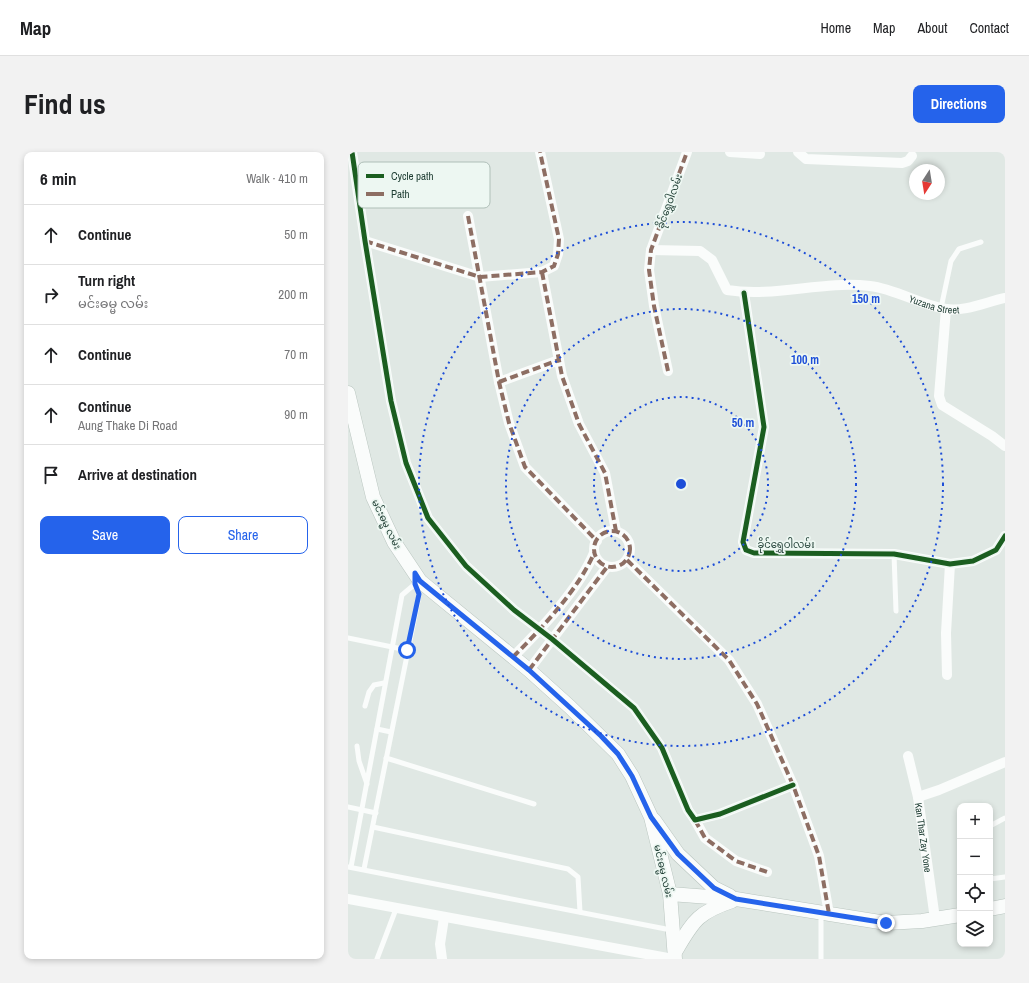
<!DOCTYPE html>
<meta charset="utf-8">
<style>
:root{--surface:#fff;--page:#f2f2f2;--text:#202124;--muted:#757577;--line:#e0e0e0;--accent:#2563eb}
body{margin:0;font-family:"Archivo Narrow","Noto Sans Myanmar",sans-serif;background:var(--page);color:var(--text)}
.controls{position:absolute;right:12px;bottom:12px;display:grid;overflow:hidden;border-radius:8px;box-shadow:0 2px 6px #0003}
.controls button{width:36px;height:36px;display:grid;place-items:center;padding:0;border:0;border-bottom:1px solid var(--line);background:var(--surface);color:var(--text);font:20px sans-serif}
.compass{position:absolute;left:561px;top:12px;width:36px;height:36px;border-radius:50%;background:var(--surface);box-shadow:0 2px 6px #0003;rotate:192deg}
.stop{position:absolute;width:12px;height:12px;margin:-9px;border:3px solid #2563eb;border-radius:50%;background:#fff}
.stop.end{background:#2563eb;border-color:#fff;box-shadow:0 1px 4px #0008}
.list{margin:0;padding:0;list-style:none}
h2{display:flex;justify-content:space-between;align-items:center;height:52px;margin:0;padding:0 16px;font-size:17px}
h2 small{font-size:13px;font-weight:400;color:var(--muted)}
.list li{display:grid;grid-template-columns:26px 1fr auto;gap:12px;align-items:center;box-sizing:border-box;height:60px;padding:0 16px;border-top:1px solid var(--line)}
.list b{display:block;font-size:15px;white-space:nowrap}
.list p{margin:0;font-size:13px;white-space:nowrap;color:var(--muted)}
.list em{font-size:13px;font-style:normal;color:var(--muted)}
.actions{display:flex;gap:8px;padding:12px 16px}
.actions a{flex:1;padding:9px 0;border:1px solid var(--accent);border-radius:8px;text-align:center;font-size:14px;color:var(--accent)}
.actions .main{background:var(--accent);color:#fff}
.icon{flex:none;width:22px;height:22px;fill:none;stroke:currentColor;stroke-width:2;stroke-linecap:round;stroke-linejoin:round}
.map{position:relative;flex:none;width:657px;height:807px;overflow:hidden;border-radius:8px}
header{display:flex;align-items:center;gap:24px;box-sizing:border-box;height:56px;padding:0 20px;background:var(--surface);border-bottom:1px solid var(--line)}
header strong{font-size:19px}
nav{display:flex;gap:22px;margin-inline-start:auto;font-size:14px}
.intro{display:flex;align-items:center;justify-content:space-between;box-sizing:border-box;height:96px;padding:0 24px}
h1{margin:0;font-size:28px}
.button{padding:10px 18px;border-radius:8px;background:var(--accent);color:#fff;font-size:14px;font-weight:700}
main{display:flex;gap:24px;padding:0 24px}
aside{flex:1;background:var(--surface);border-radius:8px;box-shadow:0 2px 6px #0003}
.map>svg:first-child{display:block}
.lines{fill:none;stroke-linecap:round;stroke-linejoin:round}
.secondary-casing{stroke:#b9c5bf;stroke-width:15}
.service{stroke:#fafcfb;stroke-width:5}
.minor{stroke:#fafcfb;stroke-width:10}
.secondary{stroke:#fafcfb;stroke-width:14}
.quiet{stroke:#8d6e63;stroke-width:4;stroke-dasharray:8 4;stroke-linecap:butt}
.cycleway-casing{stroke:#edf7f2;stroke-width:8}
.cycleway{stroke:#1b5e20;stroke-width:5}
.route{stroke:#2563eb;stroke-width:5}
.ring{fill:none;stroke:#1d4ed8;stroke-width:2;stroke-dasharray:2 4}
.labels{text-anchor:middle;stroke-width:3.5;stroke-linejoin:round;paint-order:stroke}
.street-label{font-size:10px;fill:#1d3c32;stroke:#edf7f2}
.key{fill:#edf7f2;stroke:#afbfb8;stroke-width:1}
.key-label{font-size:11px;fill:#1d3c32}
.centre{fill:#1d4ed8;stroke:#edf7f2;stroke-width:2}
.ring-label{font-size:12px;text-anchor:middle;font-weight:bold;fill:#1d4ed8;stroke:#edf7f2;stroke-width:3.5;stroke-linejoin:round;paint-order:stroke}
</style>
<header>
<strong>Map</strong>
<nav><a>Home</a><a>Map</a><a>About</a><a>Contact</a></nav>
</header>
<div class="intro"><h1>Find us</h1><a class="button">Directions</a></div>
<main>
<aside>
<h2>6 min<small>Walk · 410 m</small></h2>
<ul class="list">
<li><svg class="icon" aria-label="ahead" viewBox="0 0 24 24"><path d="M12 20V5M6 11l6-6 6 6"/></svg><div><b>Continue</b></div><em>50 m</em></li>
<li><svg class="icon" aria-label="right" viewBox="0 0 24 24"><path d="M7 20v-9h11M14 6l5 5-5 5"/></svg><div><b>Turn right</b><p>မင်းဓမ္မ လမ်း</p></div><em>200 m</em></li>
<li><svg class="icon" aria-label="ahead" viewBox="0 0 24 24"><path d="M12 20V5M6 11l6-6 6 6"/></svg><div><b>Continue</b></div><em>70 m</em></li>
<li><svg class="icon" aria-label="ahead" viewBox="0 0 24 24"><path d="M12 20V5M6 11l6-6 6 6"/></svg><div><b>Continue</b><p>Aung Thake Di Road</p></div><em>90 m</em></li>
<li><svg class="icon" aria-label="arrive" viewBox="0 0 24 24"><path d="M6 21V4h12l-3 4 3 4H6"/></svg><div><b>Arrive at destination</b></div></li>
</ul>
<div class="actions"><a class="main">Save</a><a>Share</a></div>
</aside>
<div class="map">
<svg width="657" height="807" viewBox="0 0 657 807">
<rect width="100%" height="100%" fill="#e0e8e4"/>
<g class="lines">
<g class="secondary-casing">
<g id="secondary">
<path d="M 0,241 L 25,345 L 46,390 L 72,429 L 181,518 L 222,555 L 270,602 L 284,624 L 303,665 L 322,742 L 327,807"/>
<path d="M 306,668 L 330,702 L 366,736 L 382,744"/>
<path d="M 322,742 L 388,747 L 538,771 L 574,769 L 612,763"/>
<path d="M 642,757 L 657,754"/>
<path d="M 327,800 C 345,770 348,761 384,749"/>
</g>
</g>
<g class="service">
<path d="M 593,156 L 603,109 L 611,97 L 633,90"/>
<path d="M 546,402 L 548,459"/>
<path d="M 0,486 L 59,498"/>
<path d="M 17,554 L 21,540 L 26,533 L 36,531"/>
<path d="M 29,577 L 43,580"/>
<path d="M 9,594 L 11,609 L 19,632"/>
<path d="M 38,606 L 186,652"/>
<path d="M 0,655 L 28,661"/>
<path d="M 642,674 L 657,666"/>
<path d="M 25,675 L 220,717 L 230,725 L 232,760"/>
<path d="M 0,715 L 323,778"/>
<path d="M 3,715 L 54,443 L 67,432"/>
<path d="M 16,717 L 70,449 L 71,442 L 67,430"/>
<path d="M 642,727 L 657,725"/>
<path d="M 642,745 L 644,755"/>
<path d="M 473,762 L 473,807"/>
<path d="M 29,807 L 48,757"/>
</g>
<g class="minor">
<path d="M 4,0 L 17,89 L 43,249 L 58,311 L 80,366 L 118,414 L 166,458 L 204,487 L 286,556 L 314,596 L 340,658 L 347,668 L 372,662 L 445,633"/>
<path d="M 382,0 L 412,2"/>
<path d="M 450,0 L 458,7 L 554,11 L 560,9 L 564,4"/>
<path d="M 120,64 L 151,230 L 161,271 L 177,315 L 249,389"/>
<path d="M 17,89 L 132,125 L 194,120 L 206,114 L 210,102 L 211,87 L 192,0"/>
<path id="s1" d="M 303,98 L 352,99 L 364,108 L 379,138 C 427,146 474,128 522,134 C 548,137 572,153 598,157 C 617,160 638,150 657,146"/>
<path d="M 194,120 L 214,224 L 231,272 L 257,321 L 268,379"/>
<path d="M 396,141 L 416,275 L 395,390 L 398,398 L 406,401 L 546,402 L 602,412 L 625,409 L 648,398 L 657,384"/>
<path d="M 598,157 L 591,244 L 594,253 L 644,284 L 657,294"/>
<path d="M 320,219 L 306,154 L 301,118 L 303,98 L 339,0"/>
<path d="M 151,230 L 211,208"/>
<circle cx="264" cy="397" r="18"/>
<path d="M 279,408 L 381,508 L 409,552 L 445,633 L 471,704 L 481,762"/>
<path d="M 165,505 C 193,477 231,437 246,401"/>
<path d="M 181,518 L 259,415"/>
<path d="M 599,523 L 598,481 L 602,412"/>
<path id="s2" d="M 560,604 L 570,645 L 587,767"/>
<path d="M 570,645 L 591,638 L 657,610"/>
<path d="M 347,668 L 357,686 L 388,709 L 419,720"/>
<path d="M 0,747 L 325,807"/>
<path d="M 94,807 L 92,792 L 96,766"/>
</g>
<use href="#secondary" class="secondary"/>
<g class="quiet">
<path d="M 120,64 L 151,230 L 161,271 L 177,315 L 249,389"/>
<path d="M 17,89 L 132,125 L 194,120 L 206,114 L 210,102 L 211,87 L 192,0"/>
<path d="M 194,120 L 214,224 L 231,272 L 257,321 L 268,379"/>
<path d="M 320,219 L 306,154 L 301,118 L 303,98 L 339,0"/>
<path d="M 151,230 L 211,208"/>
<circle cx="264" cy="397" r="18"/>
<path d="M 279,408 L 381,508 L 409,552 L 445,633 L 471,704 L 481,762"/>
<path d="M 165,505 C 193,477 231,437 246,401"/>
<path d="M 181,518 L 259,415"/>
<path d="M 347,668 L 357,686 L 388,709 L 419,720"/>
</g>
<g class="cycleway-casing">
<g id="cycleway">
<path d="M 4,0 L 17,89 L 43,249 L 58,311 L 80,366 L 118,414 L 166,458 L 204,487 L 286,556 L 314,596 L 340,658 L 347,668 L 372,662 L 445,633"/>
<path d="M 396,141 L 416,275 L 395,390 L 398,398 L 406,401 L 546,402 L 602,412 L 625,409 L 648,398 L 657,384"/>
</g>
</g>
<use href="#cycleway" class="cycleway"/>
</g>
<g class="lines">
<path class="route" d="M 59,498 L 71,442 L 67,432 L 67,421 L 72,429 L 181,518 L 253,584 L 270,602 L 284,624 L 303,665 L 330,702 L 366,736 L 388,747 L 538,771"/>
</g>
<g class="ring">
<circle cx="333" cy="332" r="87"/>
<circle cx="333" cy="332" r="175"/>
<circle cx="333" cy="332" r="262"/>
</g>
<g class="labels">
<g class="street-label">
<text transform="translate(321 49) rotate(-70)" y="4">ခိုင်ရွှေဝါလမ်း</text>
<text dy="4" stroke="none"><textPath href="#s1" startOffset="308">Yuzana Street</textPath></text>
<text transform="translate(39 372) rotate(64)" y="4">မင်းဓမ္မ လမ်း</text>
<text x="438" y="396">ခိုင်ရွှေဝါလမ်း</text>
<text dy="4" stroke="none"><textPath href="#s2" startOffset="83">Kan Thar Zay Yone</textPath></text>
<text transform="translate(316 719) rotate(77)" y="4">မင်းဓမ္မ လမ်း</text>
</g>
</g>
<rect x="10" y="10" width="132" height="46" rx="6" class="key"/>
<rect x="18" y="22" width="18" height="4" fill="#1b5e20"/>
<rect x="18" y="40" width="18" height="4" fill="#8d6e63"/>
<g class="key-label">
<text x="43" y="28">Cycle path</text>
<text x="43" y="46">Path</text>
</g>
<circle cx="333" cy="332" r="6" class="centre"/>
<g class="ring-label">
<text x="518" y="151">150 m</text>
<text x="457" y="212">100 m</text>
<text x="395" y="275">50 m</text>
</g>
</svg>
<div class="controls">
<button>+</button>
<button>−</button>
<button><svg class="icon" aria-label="locate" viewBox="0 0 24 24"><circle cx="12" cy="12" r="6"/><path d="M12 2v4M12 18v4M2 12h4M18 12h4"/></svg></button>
<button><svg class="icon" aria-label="layers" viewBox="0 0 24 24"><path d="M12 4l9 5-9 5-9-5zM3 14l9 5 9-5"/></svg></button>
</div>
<svg class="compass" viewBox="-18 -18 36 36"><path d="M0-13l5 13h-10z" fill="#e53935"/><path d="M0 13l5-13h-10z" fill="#757577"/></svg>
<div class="stop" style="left:59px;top:498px"></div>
<div class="stop end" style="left:538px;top:771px"></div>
</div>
</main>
